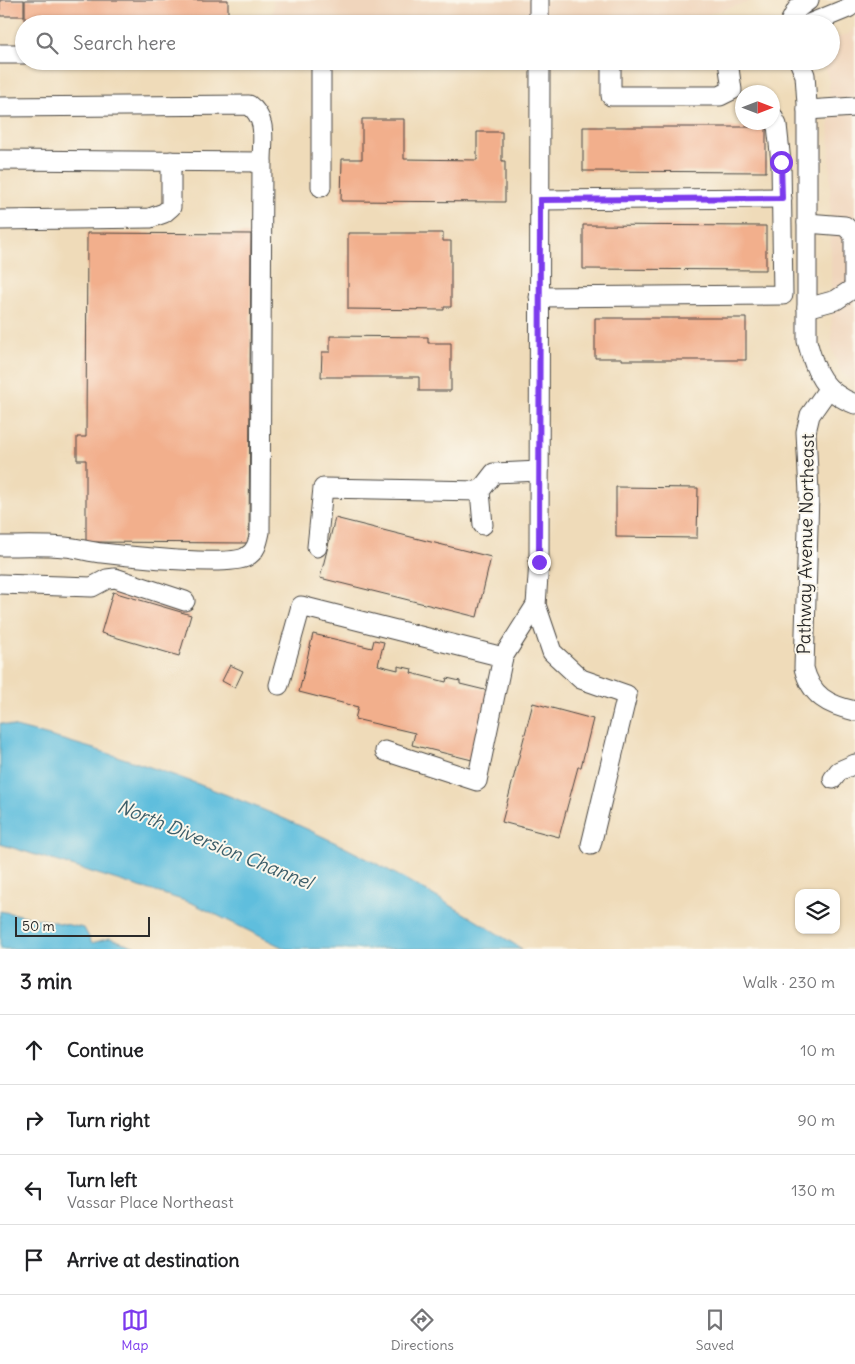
<!DOCTYPE html>
<meta charset="utf-8">
<style>
:root{--surface:#fff;--page:#f6f6f6;--text:#202124;--muted:#757577;--line:#e0e0e0;--accent:#7c3aed}
body{margin:0;font-family:Delius,sans-serif;background:var(--page);color:var(--text)}
.controls{position:absolute;right:15px;bottom:15px;display:grid;overflow:hidden;border-radius:10px;box-shadow:0 1px 4px #0004}
.controls button{width:45px;height:45px;display:grid;place-items:center;padding:0;border:0;border-bottom:1px solid var(--line);background:var(--surface);color:var(--text);font:25px sans-serif}
.compass{position:absolute;left:735px;top:85px;width:45px;height:45px;border-radius:50%;background:var(--surface);box-shadow:0 1px 4px #0004;rotate:90deg}
.scale{position:absolute;left:15px;bottom:12px;width:135px;box-sizing:border-box;padding-left:5px;border:2px solid #2b2b2b;border-top:0;font-size:14px;line-height:18px;white-space:nowrap;color:#2b2b2b;-webkit-text-stroke:4px #fbf7ec;paint-order:stroke}
.stop{position:absolute;width:15px;height:15px;margin:-11px;border:4px solid #7c3aed;border-radius:50%;background:#fff}
.stop.end{background:#7c3aed;border-color:#fff;box-shadow:0 1px 5px #0008}
.list{margin:0;padding:0;list-style:none}
h2{display:flex;justify-content:space-between;align-items:center;height:65px;margin:0;padding:0 20px;font-size:21px}
h2 small{font-size:16px;font-weight:400;color:var(--muted)}
.list li{display:grid;grid-template-columns:32px 1fr auto;gap:15px;align-items:center;box-sizing:border-box;height:70px;padding:0 20px;border-top:1px solid var(--line)}
.list b{display:block;font-size:19px;white-space:nowrap}
.list p{margin:0;font-size:16px;white-space:nowrap;color:var(--muted)}
.list em{font-size:16px;font-style:normal;color:var(--muted)}
.icon{flex:none;width:28px;height:28px;fill:none;stroke:currentColor;stroke-width:2;stroke-linecap:round;stroke-linejoin:round}
.map{position:relative;flex:none;width:855px;height:949px;overflow:hidden}
.search{position:absolute;background:var(--surface);box-shadow:0 1px 4px #0004;left:15px;right:15px;top:15px;height:55px;display:flex;align-items:center;gap:12px;box-sizing:border-box;padding:0 18px;border-radius:28px;color:var(--muted);font-size:19px}
.sheet{height:345px;background:var(--surface)}
nav{display:flex;justify-content:space-around;align-items:center;box-sizing:border-box;height:70px;border-top:1px solid var(--line);background:var(--surface);font-size:14px;color:var(--muted)}
nav a{display:grid;justify-items:center;gap:2px}
nav .on{color:var(--accent)}
.map>svg:first-child{display:block}
.built{fill:#f0d5bc}
.water{fill:#5ebedd;stroke:#447484}
.building{fill:#f2af8c}
.lines{fill:none;stroke-linecap:round;stroke-linejoin:round}
.minor-casing{stroke:#484540;stroke-width:21}
.minor{stroke:#fff;stroke-width:19}
.route{stroke:#7c3aed;stroke-width:6}
.labels{text-anchor:middle;stroke-width:4;stroke-linejoin:round;paint-order:stroke}
.street-label{font-size:18px;fill:#2b2b2b;stroke:#fbf7ec}
.water-label{font-size:19px;font-style:italic;fill:#3d5e69;stroke:#fbf7ec}
</style>
<div class="map">
<svg width="855" height="949" viewBox="0 0 855 949">
<rect width="100%" height="100%" fill="#fbf7ec"/>
<filter id="ink" filterUnits="userSpaceOnUse"><feTurbulence type="fractalNoise" baseFrequency=".02" numOctaves="2"/><feDisplacementMap in="SourceGraphic" scale="10" xChannelSelector="R" yChannelSelector="G"/><feConvolveMatrix kernelMatrix="1 2 1 2 8 2 1 2 1" color-interpolation-filters="sRGB"/></filter>
<filter id="wash" filterUnits="userSpaceOnUse"><feTurbulence type="fractalNoise" baseFrequency=".0096" numOctaves="4" result="noise"/><feDisplacementMap in="SourceGraphic" scale="20" xChannelSelector="R" yChannelSelector="G"/><feGaussianBlur stdDeviation="1.12" result="paint"/><feColorMatrix in="noise" values="0 0 0 0 0 0 0 0 0 0 0 0 0 0 0 0 0 1.4 0 .05"/><feComposite in="paint" operator="in"/></filter>
<g filter="url(#wash)">
<rect width="100%" height="100%" fill="#efdbb9"/>
<g class="built">
<path d="M 273,0 L 755,0 L 692,19 L 656,22 L 273,24 Z"/>
<path d="M 855,28 L 855,383 L 841,372 L 832,350 L 829,81 L 823,61 L 831,61 L 831,38 L 848,34 Z"/>
</g>
<g class="water">
<path d="M 0,723 C 88,745 175,773 259,808 C 351,846 438,896 522,949 L 286,949 L 192,903 L 0,844 Z"/>
<path d="M 0,911 L 84,928 L 92,943 L 110,938 L 142,949 L 0,949 Z"/>
</g>
<g id="blocks">
<g class="building">
<rect x="0" y="0" width="24" height="16"/>
<path d="M 25,0 L 228,0 L 228,21 L 25,20 Z"/>
<path d="M 362,119 L 404,119 L 404,159 L 477,160 L 477,132 L 502,132 L 502,161 L 505,161 L 505,202 L 341,201 L 342,159 L 362,159 Z"/>
<path d="M 583,127 L 766,127 L 766,172 L 583,171 Z"/>
<path d="M 583,225 L 766,226 L 766,270 L 583,269 Z"/>
<path d="M 87,233 L 251,234 L 249,543 L 86,542 L 86,460 L 77,460 L 77,437 L 86,437 Z"/>
<path d="M 348,233 L 443,233 L 443,241 L 451,241 L 451,307 L 444,307 L 444,310 L 348,309 Z"/>
<path d="M 595,318 L 746,318 L 746,360 L 622,360 L 622,358 L 595,358 Z"/>
<path d="M 330,336 L 428,337 L 428,343 L 451,343 L 451,391 L 419,391 L 419,377 L 321,377 L 322,352 L 330,352 Z"/>
<path d="M 616,487 L 698,488 L 697,538 L 616,537 Z"/>
<path d="M 335,518 L 491,557 L 477,617 L 320,578 Z"/>
<path d="M 113,592 L 191,615 L 179,656 L 101,633 Z"/>
<path d="M 313,634 L 372,648 L 374,640 L 384,642 L 378,665 L 398,670 L 398,666 L 412,669 L 411,673 L 446,682 L 447,678 L 460,681 L 460,684 L 489,691 L 472,760 L 412,745 L 415,733 L 355,719 L 358,707 L 299,692 Z"/>
<path d="M 230,665 L 243,671 L 235,688 L 222,681 Z"/>
<path d="M 533,703 L 593,719 L 581,767 L 578,767 L 559,837 L 502,822 Z"/>
</g>
</g>
</g>
<g filter="url(#ink)">
<use href="#blocks" fill-opacity="0" stroke="#484540" stroke-width="1"/>
<g class="lines">
<g class="minor-casing">
<g id="minor">
<path d="M 539,0 L 539,24"/>
<path d="M 789,24 L 797,9 L 809,0"/>
<path d="M 809,24 L 848,8 L 855,3"/>
<path d="M 0,54 L 24,54"/>
<path d="M 321,61 L 321,187"/>
<path d="M 540,61 L 539,562 L 536,605 L 552,652 L 581,679 L 627,695 L 591,845"/>
<path d="M 611,61 L 611,96 L 720,96 L 732,90 L 728,61"/>
<path d="M 799,61 L 805,75 L 807,104 L 807,341 C 815,372 823,392 855,404"/>
<path d="M 0,107 L 249,105 C 268,119 262,140 262,162 L 0,160"/>
<path d="M 807,110 L 855,107"/>
<path d="M 540,200 L 782,198"/>
<path d="M 0,220 L 150,218 L 164,213 L 171,207 L 171,161"/>
<path d="M 807,223 L 845,226 L 854,235 L 854,288 L 836,300 L 807,308"/>
<path d="M 539,297 L 783,295 L 781,162 L 777,125 L 772,115"/>
<path d="M 829,388 L 810,415 L 806,432 L 809,493 L 804,668 C 811,696 828,705 855,711"/>
<path d="M 483,525 L 480,491 L 494,473 L 539,471"/>
<path d="M 0,546 C 21,546 44,545 65,547 C 78,548 90,552 102,553 C 127,556 229,567 246,557 C 256,552 258,542 260,532 L 262,162"/>
<path d="M 317,547 L 323,488 L 480,491"/>
<path d="M 0,584 L 92,587 L 107,579 L 115,578 L 185,601"/>
<path d="M 279,685 L 301,606 L 503,657 L 536,605"/>
<path d="M 385,751 L 477,781 L 503,657"/>
<path d="M 833,779 L 839,771 L 855,764"/>
</g>
</g>
<use href="#minor" class="minor"/>
</g>
</g>
<g class="lines" filter="url(#ink)">
<path class="route" d="M 539,562 L 540,200 L 782,198 L 781,162"/>
</g>
<g class="labels">
<g class="street-label">
<text transform="translate(806 544) rotate(-89)" y="6">Pathway Avenue Northeast</text>
</g>
<g class="water-label">
<text transform="translate(215 844) rotate(22)" y="7">North Diversion Channel</text>
</g>
</g>
</svg>
<div class="controls">
<button><svg class="icon" aria-label="layers" viewBox="0 0 24 24"><path d="M12 4l9 5-9 5-9-5zM3 14l9 5 9-5"/></svg></button>
</div>
<svg class="compass" viewBox="-18 -18 36 36"><path d="M0-13l5 13h-10z" fill="#e53935"/><path d="M0 13l5-13h-10z" fill="#757577"/></svg>
<div class="scale">50 m</div>
<div class="stop" style="left:781px;top:162px"></div>
<div class="stop end" style="left:539px;top:562px"></div>
<div class="search"><svg class="icon" aria-label="search" viewBox="0 0 24 24"><circle cx="10" cy="10" r="6"/><path d="M15 15l6 6"/></svg>Search here</div>
</div>
<section class="sheet">
<h2>3 min<small>Walk · 230 m</small></h2>
<ul class="list">
<li><svg class="icon" aria-label="ahead" viewBox="0 0 24 24"><path d="M12 20V5M6 11l6-6 6 6"/></svg><div><b>Continue</b></div><em>10 m</em></li>
<li><svg class="icon" aria-label="right" viewBox="0 0 24 24"><path d="M7 20v-9h11M14 6l5 5-5 5"/></svg><div><b>Turn right</b></div><em>90 m</em></li>
<li><svg class="icon" aria-label="left" viewBox="0 0 24 24"><path d="M17 20v-9H6M10 6l-5 5 5 5"/></svg><div><b>Turn left</b><p>Vassar Place Northeast</p></div><em>130 m</em></li>
<li><svg class="icon" aria-label="arrive" viewBox="0 0 24 24"><path d="M6 21V4h12l-3 4 3 4H6"/></svg><div><b>Arrive at destination</b></div></li>
</ul>
</section>
<nav>
<a class="on"><svg class="icon" aria-label="map" viewBox="0 0 24 24"><path d="M3 6l6-2 6 2 6-2v14l-6 2-6-2-6 2zM9 4v14M15 6v14"/></svg>Map</a>
<a><svg class="icon" aria-label="directions" viewBox="0 0 24 24"><path d="M12 3l9 9-9 9-9-9zM9 14v-3h6M13 9l2 2-2 2"/></svg>Directions</a>
<a><svg class="icon" aria-label="saved" viewBox="0 0 24 24"><path d="M7 4h10v16l-5-4-5 4z"/></svg>Saved</a>
</nav>
